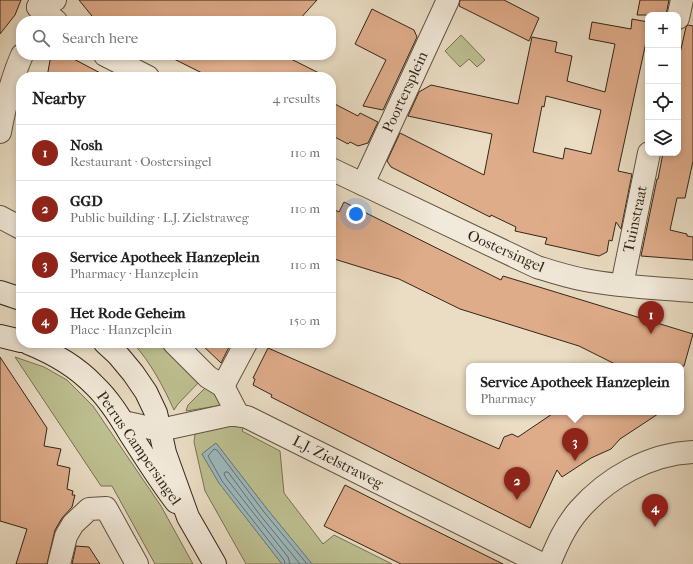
<!DOCTYPE html>
<meta charset="utf-8">
<style>
:root{--surface:#fff;--page:#f6f6f6;--text:#202124;--muted:#757577;--line:#e0e0e0;--accent:#8f2418}
body{margin:0;font-family:"IM FELL French Canon",serif;background:var(--page);color:var(--text)}
.controls{position:absolute;right:12px;top:12px;display:grid;overflow:hidden;border-radius:8px;box-shadow:0 2px 6px #0003}
.controls button{width:36px;height:36px;display:grid;place-items:center;padding:0;border:0;border-bottom:1px solid var(--line);background:var(--surface);color:var(--text);font:20px sans-serif}
.you{position:absolute;left:356px;top:214px;width:14px;height:14px;margin:-10px;border:3px solid #fff;border-radius:50%;background:#1a73e8;box-shadow:0 0 0 6px #1a73e833}
.badge{display:grid;place-items:center;width:26px;height:26px;border-radius:50%;background:var(--accent);color:#fff;font-size:13px;font-weight:700}
.pin{position:absolute;translate:-50% -33px;filter:drop-shadow(0 1px 2px #0008)}
.pin::after{content:'';position:absolute;top:21px;width:14px;height:12px;background:inherit;clip-path:polygon(0 0,100% 0,50% 100%)}
.popup{position:absolute;left:466px;top:363px;width:218px;height:52px;box-sizing:border-box;display:grid;place-content:center;border-radius:8px;background:var(--surface);filter:drop-shadow(0 1px 3px #0005);font-size:13px;white-space:nowrap;color:var(--muted)}
.popup b{font-size:15px;color:var(--text)}
.popup::after{content:'';position:absolute;left:50%;top:100%;margin-left:-8px;border:8px solid transparent;border-top-color:var(--surface)}
.list{margin:0;padding:0;list-style:none}
h2{display:flex;justify-content:space-between;align-items:center;height:52px;margin:0;padding:0 16px;font-size:17px}
h2 small{font-size:13px;font-weight:400;color:var(--muted)}
.list li{display:grid;grid-template-columns:26px 1fr auto;gap:12px;align-items:center;box-sizing:border-box;height:56px;padding:0 16px;border-top:1px solid var(--line)}
.list b{display:block;font-size:15px;white-space:nowrap}
.list p{margin:0;font-size:13px;white-space:nowrap;color:var(--muted)}
.list em{font-size:13px;font-style:normal;color:var(--muted)}
.icon{flex:none;width:22px;height:22px;fill:none;stroke:currentColor;stroke-width:2;stroke-linecap:round;stroke-linejoin:round}
.map{position:relative;flex:none;width:693px;height:564px;overflow:hidden}
.search{position:absolute;background:var(--surface);box-shadow:0 2px 6px #0003;left:16px;top:16px;width:320px;height:44px;display:flex;align-items:center;gap:10px;box-sizing:border-box;padding:0 14px;border-radius:16px;color:var(--muted);font-size:15px}
.panel{position:absolute;background:var(--surface);box-shadow:0 2px 6px #0003;left:16px;top:72px;width:320px;height:276px;border-radius:16px}
.map>svg:first-child{display:block}
.green{fill:#bdbf90;stroke:#787254}
.water{fill:#9cb9be;stroke:#727e7b}
.lines{fill:none;stroke-linecap:round;stroke-linejoin:round}
.shore{stroke:#68706a;stroke-width:1}
.building{fill:#dfac8a;stroke:#332617;fill-rule:evenodd}
.minor-casing{stroke:#615442;stroke-width:24}
.tertiary-casing{stroke:#615442;stroke-width:24}
.secondary-casing{stroke:#332617;stroke-width:24}
.minor{stroke:#f1e9d9;stroke-width:22}
.tertiary{stroke:#f1e9d9;stroke-width:22}
.secondary{stroke:#f1e9d9;stroke-width:22}
.labels{text-anchor:middle;stroke-width:3.5;stroke-linejoin:round;paint-order:stroke}
.street-label{font-size:15px;fill:#332617;stroke:#f1e9d9}
</style>
<div class="map">
<svg width="693" height="564" viewBox="0 0 693 564">
<rect width="100%" height="100%" fill="#eaddc4"/>
<filter id="stains"><feTurbulence type="fractalNoise" baseFrequency=".005" numOctaves="4"/><feColorMatrix values="0 0 0 0 .2 0 0 0 0 .09 0 0 0 0 .02 0 0 0 .5 -.17"/></filter>
<radialGradient id="worn" r=".72"><stop offset=".6" stop-color="#630" stop-opacity="0"/><stop offset="1" stop-color="#630" stop-opacity=".3"/></radialGradient>
<g class="green">
<path d="M 461,35 L 485,60 L 477,67 L 469,59 L 460,67 L 445,51 Z"/>
<path d="M 133,343 L 161,343 L 200,381 L 178,404 L 174,410 C 163,386 151,363 133,343 Z"/>
<path d="M 15,357 L 44,367 L 67,380 L 93,406 L 161,506 L 193,564 L 155,564 L 112,486 L 101,486 Z"/>
<path d="M 207,386 L 223,402 L 223,405 L 186,411 L 188,405 Z"/>
<path d="M 245,424 L 242,431 L 280,451 L 284,493 L 323,544 L 334,535 L 392,564 L 312,564 L 267,509 L 216,443 L 202,454 L 219,483 L 282,564 L 246,564 L 205,491 L 194,442 L 195,434 L 202,428 Z"/>
</g>
<path class="water" d="M 216,443 L 267,509 L 312,564 L 282,564 L 219,483 L 202,454 Z"/>
<g class="lines">
<g class="shore">
<path d="M 285,564 L 284,560 L 222,481 L 208,456 L 214,449 L 217,450 L 264,512 L 307,564"/>
<path d="M 290,564 L 288,557 L 226,478 L 224,474 L 225,472 L 228,472 L 260,515 L 300,564"/>
</g>
</g>
<g class="building">
<path d="M 0,0 L 21,0 L 15,15 L 0,34 Z"/>
<path d="M 79,0 L 317,0 L 298,21 L 96,21 Z"/>
<path d="M 460,0 L 504,0 L 539,18 L 529,41 L 459,6 Z"/>
<path d="M 640,0 L 669,0 L 666,15 L 637,15 Z"/>
<path d="M 372,9 L 414,30 L 417,37 L 383,110 L 363,106 L 386,60 L 355,44 Z"/>
<path d="M 632,19 L 648,22 L 648,33 L 618,171 L 632,174 L 621,229 L 616,222 L 612,241 L 609,240 L 607,252 L 599,256 L 545,244 L 547,238 L 515,231 L 516,227 L 491,215 L 490,217 L 391,167 L 387,161 L 400,133 L 484,175 L 492,134 L 408,116 L 419,92 L 431,85 L 518,104 L 532,37 L 557,42 L 555,52 L 572,56 L 567,81 L 605,92 L 615,44 L 589,39 L 592,22 L 631,29 ZM 546,96 L 601,110 L 591,154 L 565,148 L 563,159 L 533,152 L 542,106 L 544,107 Z"/>
<path d="M 688,25 L 693,26 L 693,161 L 685,198 L 677,198 L 670,230 L 687,234 L 687,236 L 693,237 L 693,260 L 641,256 L 657,179 L 658,179 L 663,153 L 678,153 L 678,62 L 686,27 Z"/>
<path d="M 51,55 L 66,55 L 108,77 L 47,77 Z"/>
<path d="M 166,55 L 283,55 L 327,77 L 210,77 Z"/>
<path d="M 331,102 L 358,116 L 360,113 L 378,122 L 368,143 L 358,146 L 350,142 L 348,144 L 331,135 Z"/>
<path d="M 344,202 L 501,280 L 503,276 L 693,334 L 684,366 L 619,366 L 579,346 L 460,309 L 399,279 L 331,258 L 331,208 L 339,212 Z"/>
<path d="M 200,343 L 231,343 L 221,363 Z"/>
<path d="M 268,348 L 499,449 L 504,437 L 512,434 L 518,437 L 555,412 L 661,412 L 620,439 L 611,449 L 591,458 L 562,477 L 557,470 L 530,528 L 271,397 L 272,395 L 253,385 L 255,379 L 253,378 Z"/>
<path d="M 0,357 L 47,428 L 44,446 L 61,449 L 57,465 L 70,468 L 67,489 L 73,491 L 72,495 L 75,495 L 72,507 L 62,518 L 55,530 L 47,564 L 16,564 L 27,529 L 0,521 Z"/>
<path d="M 345,485 L 406,516 L 503,564 L 401,564 L 324,526 Z"/>
<path d="M 76,546 L 89,547 L 100,564 L 72,564 Z"/>
</g>
<g class="lines">
<g class="minor-casing">
<g id="minor">
<path d="M 38,7 L 55,0"/>
<path d="M 678,18 L 682,0"/>
<path d="M 363,184 L 448,0"/>
<path d="M 0,217 L 21,228"/>
<path d="M 622,285 L 649,153"/>
<path d="M 174,343 L 208,377 L 223,386"/>
<path d="M 223,386 L 246,343"/>
<path d="M 223,386 L 238,415"/>
<path d="M 59,564 L 66,536 L 73,524 L 89,509 L 106,508 L 137,564"/>
</g>
</g>
<g class="tertiary-casing">
<g id="tertiary">
<path d="M 38,7 L 56,21"/>
<path d="M 105,55 L 148,77"/>
<path d="M 0,132 C 5,105 11,80 22,55"/>
<path d="M 331,169 L 537,267 C 553,272 568,277 585,280 C 620,287 657,288 693,291"/>
<path d="M 123,422 L 160,430 L 229,415 L 235,415 L 247,417 L 542,564"/>
<path d="M 549,564 C 557,545 565,526 579,510 C 607,478 649,454 693,452"/>
</g>
</g>
<g class="secondary-casing">
<g id="secondary">
<path d="M 0,292 L 21,299"/>
<path d="M 0,336 L 21,341"/>
<path d="M 28,343 C 53,353 75,365 94,385 C 109,399 120,417 130,434 C 145,457 159,480 176,502"/>
<path d="M 105,343 L 118,355 L 133,373 L 146,392 L 156,413 L 165,453 L 188,517 L 215,564"/>
</g>
</g>
<use href="#minor" class="minor"/>
<use href="#tertiary" class="tertiary"/>
<use href="#secondary" class="secondary"/>
</g>
<g class="labels">
<g class="street-label">
<text transform="translate(405 92) rotate(-65)" y="5">Poortersplein</text>
<text transform="translate(635 219) rotate(-78)" y="5">Tuinstraat</text>
<text transform="translate(506 251) rotate(24)" y="5">Oostersingel</text>
<text transform="translate(139 448) rotate(55)" y="5">Petrus Campersingel</text>
<text transform="translate(338 462) rotate(27)" y="5">L.J. Zielstraweg</text>
</g>
</g>
<rect width="100%" height="100%" filter="url(#stains)"/>
<rect width="100%" height="100%" fill="url(#worn)"/>
</svg>
<div class="controls">
<button>+</button>
<button>−</button>
<button><svg class="icon" aria-label="locate" viewBox="0 0 24 24"><circle cx="12" cy="12" r="6"/><path d="M12 2v4M12 18v4M2 12h4M18 12h4"/></svg></button>
<button><svg class="icon" aria-label="layers" viewBox="0 0 24 24"><path d="M12 4l9 5-9 5-9-5zM3 14l9 5 9-5"/></svg></button>
</div>
<div class="you"></div>
<div class="pin badge" style="left:651px;top:334px">1</div>
<div class="pin badge" style="left:517px;top:500px">2</div>
<div class="pin badge" style="left:575px;top:461px">3</div>
<div class="popup"><b>Service Apotheek Hanzeplein</b>Pharmacy</div>
<div class="pin badge" style="left:655px;top:527px">4</div>
<div class="search"><svg class="icon" aria-label="search" viewBox="0 0 24 24"><circle cx="10" cy="10" r="6"/><path d="M15 15l6 6"/></svg>Search here</div>
<section class="panel">
<h2>Nearby<small>4 results</small></h2>
<ul class="list">
<li><span class="badge">1</span><div><b>Nosh</b><p>Restaurant · Oostersingel</p></div><em>110 m</em></li>
<li><span class="badge">2</span><div><b>GGD</b><p>Public building · L.J. Zielstraweg</p></div><em>110 m</em></li>
<li><span class="badge">3</span><div><b>Service Apotheek Hanzeplein</b><p>Pharmacy · Hanzeplein</p></div><em>110 m</em></li>
<li><span class="badge">4</span><div><b>Het Rode Geheim</b><p>Place · Hanzeplein</p></div><em>150 m</em></li>
</ul>
</section>
</div>
